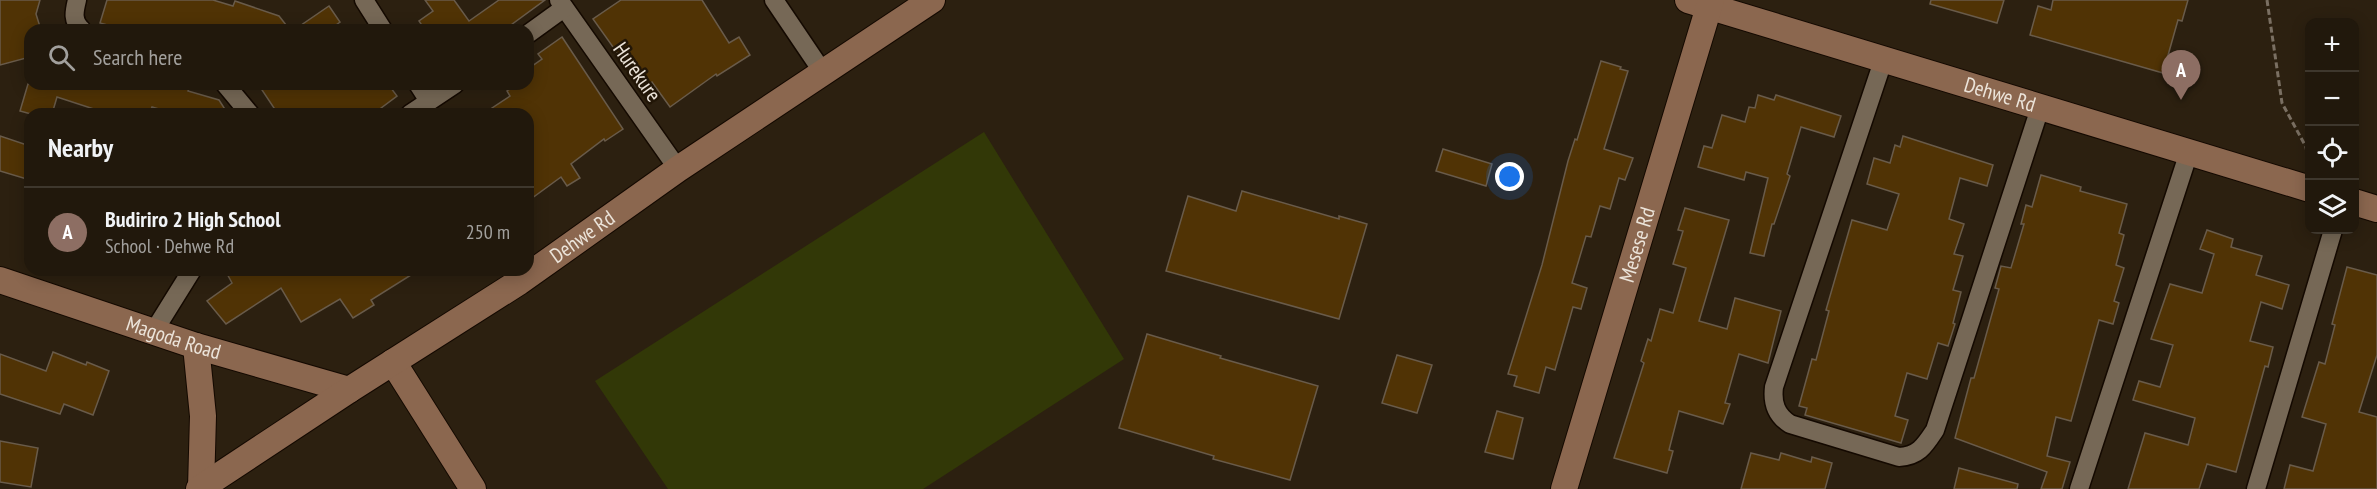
<!DOCTYPE html>
<meta charset="utf-8">
<style>
:root{--surface:#21180c;--page:#292115;--text:#f1f3f6;--muted:#a2a09d;--line:#3e372d;--accent:#0b8043}
body{margin:0;font-family:"PT Sans Narrow",sans-serif;background:var(--page);color:var(--text)}
.controls{position:absolute;right:18px;top:18px;display:grid;overflow:hidden;border-radius:12px;box-shadow:0 3px 15px #0003}
.controls button{width:54px;height:54px;display:grid;place-items:center;padding:0;border:0;border-bottom:2px solid var(--line);background:var(--surface);color:var(--text);font:30px sans-serif}
.you{position:absolute;left:1510px;top:177px;width:21px;height:21px;margin:-15px;border:4px solid #fff;border-radius:50%;background:#1a73e8;box-shadow:0 0 0 9px #1a73e833}
.badge{display:grid;place-items:center;width:39px;height:39px;border-radius:50%;background:var(--accent);color:#fff;font-size:20px;font-weight:700}
.pin{position:absolute;translate:-50% -50px;filter:drop-shadow(0 2px 3px #0008)}
.pin::after{content:'';position:absolute;top:32px;width:21px;height:18px;background:inherit;clip-path:polygon(0 0,100% 0,50% 100%)}
.list{margin:0;padding:0;list-style:none}
h2{display:flex;justify-content:space-between;align-items:center;height:78px;margin:0;padding:0 24px;font-size:26px}
h2 small{font-size:20px;font-weight:400;color:var(--muted)}
.list li{display:grid;grid-template-columns:39px 1fr auto;gap:18px;align-items:center;box-sizing:border-box;height:90px;padding:0 24px;border-top:2px solid var(--line)}
.list b{display:block;font-size:22px;white-space:nowrap}
.list p{margin:0;font-size:20px;white-space:nowrap;color:var(--muted)}
.list em{font-size:20px;font-style:normal;color:var(--muted)}
.icon{flex:none;width:33px;height:33px;fill:none;stroke:currentColor;stroke-width:2;stroke-linecap:round;stroke-linejoin:round}
.map{position:relative;flex:none;width:2377px;height:489px;overflow:hidden}
.search{position:absolute;background:var(--surface);box-shadow:0 3px 15px #0003;left:24px;top:24px;width:510px;height:66px;display:flex;align-items:center;gap:15px;box-sizing:border-box;padding:0 21px;border-radius:18px;color:var(--muted);font-size:22px}
.panel{position:absolute;background:var(--surface);box-shadow:0 3px 15px #0003;left:24px;top:108px;width:510px;height:168px;border-radius:18px}
.map>svg:first-child{display:block}
.grass{fill:#323807}
.building{fill:#503305;stroke:#695b4a;stroke-width:1.5}
.lines{fill:none;stroke-linecap:round;stroke-linejoin:round}
.street-casing{stroke:#140900;stroke-width:21}
.secondary-casing{stroke:#140900;stroke-width:28}
.path{stroke:#7a6f62;stroke-width:3;stroke-dasharray:6 3;stroke-linecap:butt}
.street{stroke:#766856;stroke-width:18}
.secondary{stroke:#8b674f;stroke-width:26}
.labels{text-anchor:middle;stroke-width:5;stroke-linejoin:round;paint-order:stroke}
.street-label{font-size:21px;fill:#ece4da;stroke:#221607}
</style>
<div class="map">
<svg width="2377" height="489" viewBox="0 0 2377 489">
<rect width="100%" height="100%" fill="#2c2010"/>
<path class="grass" d="M 984,132 L 1124,359 L 923,489 L 668,489 L 595,381 Z"/>
<g class="building">
<path d="M 0,0 L 40,0 L 36,14 L 41,30 L 30,30 L 30,57 L 0,65 Z"/>
<path d="M 107,0 L 213,0 L 233,6 L 235,1 L 279,16 L 290,30 L 114,30 L 115,27 L 100,23 Z"/>
<path d="M 425,0 L 454,0 L 469,21 L 499,0 L 545,0 L 504,30 L 425,30 L 419,21 L 433,11 Z"/>
<path d="M 621,0 L 702,0 L 729,43 L 739,37 L 750,55 L 717,76 L 716,74 L 670,107 L 652,82 L 643,89 L 593,19 Z"/>
<path d="M 1931,0 L 2004,0 L 1997,23 L 1930,4 Z"/>
<path d="M 2053,0 L 2188,0 L 2182,21 L 2178,20 L 2163,73 L 2030,35 L 2038,6 L 2051,10 Z"/>
<path d="M 329,6 L 340,22 L 329,30 L 294,30 Z"/>
<path d="M 562,37 L 623,129 L 605,141 L 604,139 L 571,164 L 580,178 L 567,186 L 561,177 L 528,201 L 528,114 L 483,114 L 510,96 L 507,91 L 517,84 L 528,84 L 528,69 L 542,59 L 538,54 Z"/>
<path d="M 1601,61 L 1621,67 L 1620,69 L 1628,71 L 1604,149 L 1633,158 L 1625,180 L 1619,178 L 1610,209 L 1600,206 L 1591,237 L 1586,236 L 1572,283 L 1587,288 L 1581,309 L 1573,307 L 1555,370 L 1546,367 L 1539,393 L 1514,386 L 1517,376 L 1508,374 L 1542,265 L 1568,161 L 1575,139 L 1577,140 Z"/>
<path d="M 28,84 L 179,84 L 189,87 L 188,91 L 219,100 L 228,114 L 175,114 L 152,107 L 149,114 L 109,114 L 57,97 L 52,114 L 31,114 L 20,111 Z"/>
<path d="M 271,84 L 388,84 L 397,96 L 373,114 L 278,114 L 262,90 Z"/>
<path d="M 1758,95 L 1774,100 L 1776,95 L 1841,116 L 1834,137 L 1801,127 L 1787,174 L 1790,176 L 1774,224 L 1772,224 L 1764,256 L 1750,253 L 1768,178 L 1746,172 L 1744,180 L 1698,167 L 1704,146 L 1712,148 L 1722,115 L 1745,122 L 1749,107 L 1755,108 Z"/>
<path d="M 0,136 L 30,146 L 30,180 L 0,171 Z"/>
<path d="M 1903,136 L 1993,165 L 1987,186 L 1960,178 L 1949,219 L 1964,224 L 1954,254 L 1963,256 L 1953,290 L 1961,292 L 1953,323 L 1955,324 L 1948,346 L 1938,343 L 1927,379 L 1907,373 L 1895,416 L 1908,420 L 1901,443 L 1805,415 L 1807,408 L 1799,406 L 1812,359 L 1816,360 L 1829,311 L 1826,310 L 1852,220 L 1887,230 L 1899,194 L 1867,184 L 1874,158 L 1890,163 L 1895,145 L 1900,147 Z"/>
<path d="M 1443,149 L 1492,164 L 1486,186 L 1436,171 Z"/>
<path d="M 2041,175 L 2081,187 L 2080,191 L 2127,204 L 2119,233 L 2124,235 L 2116,265 L 2124,268 L 2114,301 L 2119,303 L 2113,324 L 2099,320 L 2071,421 L 2056,417 L 2047,456 L 2070,462 L 2062,489 L 2041,489 L 2047,472 L 1955,438 L 1971,378 L 1974,378 L 1999,289 L 1995,288 L 2001,266 L 2011,268 L 2024,224 L 2021,224 L 2026,205 L 2032,207 Z"/>
<path d="M 1242,191 L 1339,219 L 1339,216 L 1367,224 L 1339,319 L 1166,271 L 1188,196 L 1236,211 Z"/>
<path d="M 1685,208 L 1729,220 L 1699,321 L 1727,329 L 1735,298 L 1781,311 L 1768,363 L 1739,354 L 1725,403 L 1730,404 L 1723,424 L 1679,411 L 1669,450 L 1673,451 L 1667,473 L 1614,458 L 1644,363 L 1641,361 L 1648,339 L 1651,341 L 1660,309 L 1673,313 L 1686,268 L 1673,264 L 1683,231 L 1678,230 Z"/>
<path d="M 2207,230 L 2233,239 L 2231,247 L 2262,256 L 2256,275 L 2289,285 L 2282,309 L 2261,302 L 2250,341 L 2273,347 L 2268,367 L 2265,366 L 2236,472 L 2207,464 L 2199,489 L 2128,489 L 2145,433 L 2188,445 L 2195,418 L 2133,400 L 2139,381 L 2160,387 L 2173,345 L 2151,339 L 2170,284 L 2202,293 L 2214,254 L 2200,249 Z"/>
<path d="M 2347,267 L 2377,275 L 2377,355 L 2359,412 L 2377,417 L 2377,489 L 2284,489 L 2290,465 L 2313,471 L 2326,424 L 2302,417 L 2319,362 L 2325,364 L 2335,325 L 2332,324 Z"/>
<path d="M 225,270 L 419,270 L 371,300 L 374,305 L 353,318 L 340,299 L 301,322 L 281,288 L 226,324 L 207,301 L 232,283 Z"/>
<path d="M 1147,334 L 1221,356 L 1220,358 L 1318,386 L 1290,480 L 1213,459 L 1214,456 L 1119,428 Z"/>
<path d="M 53,352 L 86,365 L 87,362 L 109,371 L 93,415 L 64,404 L 60,414 L 0,394 L 0,354 L 46,371 Z"/>
<path d="M 1397,355 L 1432,365 L 1417,413 L 1382,403 Z"/>
<path d="M 1497,411 L 1523,418 L 1513,459 L 1485,452 Z"/>
<path d="M 0,441 L 38,448 L 31,487 L 0,482 Z"/>
<path d="M 1751,453 L 1779,460 L 1781,453 L 1811,462 L 1812,457 L 1832,463 L 1825,489 L 1741,489 Z"/>
<path d="M 1959,468 L 2018,484 L 2017,489 L 1954,489 Z"/>
</g>
<g class="lines">
<g class="street-casing">
<g id="street">
<path d="M 77,0 C 74,12 72,21 82,30"/>
<path d="M 364,0 L 383,30"/>
<path d="M 559,0 L 678,169"/>
<path d="M 774,0 L 822,71"/>
<path d="M 528,34 L 564,8"/>
<path d="M 1883,61 L 1774,387 C 1772,403 1776,415 1790,424 L 1899,457 C 1919,456 1925,445 1935,430 L 2040,108"/>
<path d="M 225,84 L 250,114"/>
<path d="M 418,84 L 429,101"/>
<path d="M 410,114 L 455,84"/>
<path d="M 154,331 L 192,270"/>
<path d="M 2079,489 L 2189,152"/>
<path d="M 2256,489 L 2333,230"/>
</g>
</g>
<g class="secondary-casing">
<g id="secondary">
<path id="s1" d="M 1688,0 L 2310,189"/>
<path d="M 2354,202 L 2377,209"/>
<path id="s2" d="M 0,280 L 196,346 L 349,390"/>
<path d="M 196,346 L 203,416 L 201,488"/>
<path d="M 393,362 L 473,489"/>
<path id="s3" d="M 199,489 L 349,390 L 519,282 L 678,169 L 932,0"/>
<path id="s4" d="M 1564,489 L 1711,0"/>
</g>
</g>
<path class="path" d="M 2267,0 L 2282,103 L 2306,147 L 2309,166"/>
<use href="#street" class="street"/>
<use href="#secondary" class="secondary"/>
</g>
<g class="labels">
<g class="street-label">
<text transform="translate(637 72) rotate(55)" y="7">Hurekure</text>
<text dy="7" stroke="none"><textPath href="#s1" startOffset="326">Dehwe Rd</textPath></text>
<text dy="7" stroke="none"><textPath href="#s3" startOffset="459">Dehwe Rd</textPath></text>
<text dy="7" stroke="none"><textPath href="#s4" startOffset="255">Mesese Rd</textPath></text>
<text dy="7" stroke="none"><textPath href="#s2" startOffset="183">Magoda Road</textPath></text>
</g>
</g>
</svg>
<div class="controls">
<button>+</button>
<button>−</button>
<button><svg class="icon" aria-label="locate" viewBox="0 0 24 24"><circle cx="12" cy="12" r="6"/><path d="M12 2v4M12 18v4M2 12h4M18 12h4"/></svg></button>
<button><svg class="icon" aria-label="layers" viewBox="0 0 24 24"><path d="M12 4l9 5-9 5-9-5zM3 14l9 5 9-5"/></svg></button>
</div>
<div class="you"></div>
<div class="pin badge" style="left:2181px;top:100px;background:#8d6e63">A</div>
<div class="search"><svg class="icon" aria-label="search" viewBox="0 0 24 24"><circle cx="10" cy="10" r="6"/><path d="M15 15l6 6"/></svg>Search here</div>
<section class="panel">
<h2>Nearby<small></small></h2>
<ul class="list">
<li><span class="badge" style="background:#8d6e63">A</span><div><b>Budiriro 2 High School</b><p>School · Dehwe Rd</p></div><em>250 m</em></li>
</ul>
</section>
</div>
